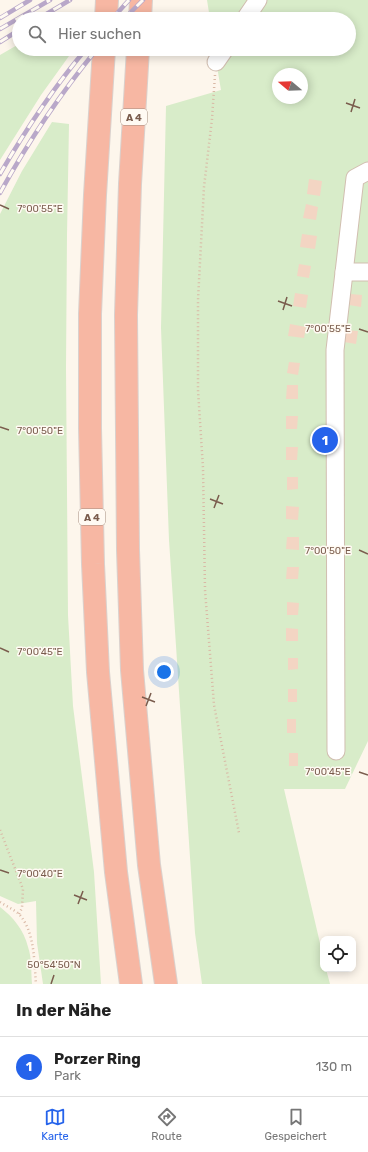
<!DOCTYPE html>
<html lang="de">
<meta charset="utf-8">
<style>
:root{--surface:#fff;--page:#f2f2f2;--text:#222;--muted:#767676;--line:#e0e0e0;--accent:#2563eb}
body{margin:0;font-family:Rubik,sans-serif;background:var(--page);color:var(--text)}
.controls{position:absolute;right:12px;bottom:12px;display:grid;overflow:hidden;border-radius:8px;box-shadow:0 2px 10px #0003}
.controls button{width:36px;height:36px;display:grid;place-items:center;padding:0;border:0;border-bottom:1px solid var(--line);background:var(--surface);color:var(--text);font:20px sans-serif}
.compass{position:absolute;left:272px;top:68px;width:36px;height:36px;border-radius:50%;background:var(--surface);box-shadow:0 2px 10px #0003;rotate:289deg}
.you{position:absolute;left:164px;top:672px;width:14px;height:14px;margin:-10px;border:3px solid #fff;border-radius:50%;background:#1a73e8;box-shadow:0 0 0 6px #1a73e833}
.badge{display:grid;place-items:center;width:26px;height:26px;border-radius:50%;background:var(--accent);color:#fff;font-size:13px;font-weight:700}
.pin{position:absolute;translate:-50% -50%;border:2px solid #fff;box-shadow:0 1px 4px #0006}
.list{margin:0;padding:0;list-style:none}
h2{display:flex;justify-content:space-between;align-items:center;height:52px;margin:0;padding:0 16px;font-size:17px}
h2 small{font-size:13px;font-weight:400;color:var(--muted)}
.list li{display:grid;grid-template-columns:26px 1fr auto;gap:12px;align-items:center;box-sizing:border-box;height:60px;padding:0 16px;border-top:1px solid var(--line)}
.list b{display:block;font-size:15px;white-space:nowrap}
.list p{margin:0;font-size:13px;white-space:nowrap;color:var(--muted)}
.list em{font-size:13px;font-style:normal;color:var(--muted)}
.icon{flex:none;width:22px;height:22px;fill:none;stroke:currentColor;stroke-width:2;stroke-linecap:round;stroke-linejoin:round}
.map{position:relative;flex:none;width:368px;height:984px;overflow:hidden}
.search{position:absolute;background:var(--surface);box-shadow:0 2px 10px #0003;left:12px;right:12px;top:12px;height:44px;display:flex;align-items:center;gap:10px;box-sizing:border-box;padding:0 14px;border-radius:22px;color:var(--muted);font-size:15px}
.sheet{height:112px;background:var(--surface)}
nav{display:flex;justify-content:space-around;align-items:center;box-sizing:border-box;height:56px;border-top:1px solid var(--line);background:var(--surface);font-size:11px;color:var(--muted)}
nav a{display:grid;justify-items:center;gap:2px}
nav .on{color:var(--accent)}
.map>svg:first-child{display:block}
.green{fill:#d8ecc9;fill-rule:evenodd}
.building{fill:#f3d5c3}
.lines{fill:none;stroke-linecap:round;stroke-linejoin:round}
.minor-casing{stroke:#d1beb0;stroke-width:19}
.highway-casing{stroke:#dad1cd;stroke-width:24}
.path{stroke:#d9b8a5;stroke-width:2.5;stroke-dasharray:1 3;stroke-linecap:butt}
.minor{stroke:#fff;stroke-width:17}
.highway{stroke:#f7b7a3;stroke-width:22}
.rail-casing{stroke:#b9a8c9;stroke-width:4.5}
.rail{stroke:#fffaf3;stroke-width:3;stroke-dasharray:9;stroke-linecap:butt}
.ticks{fill:none;stroke:#7a5c4d;stroke-width:1.5}
.labels{text-anchor:middle;stroke-width:3;stroke-linejoin:round;paint-order:stroke}
.shield{fill:#fffaf3;stroke:#a28b7f;stroke-width:1}
.shield-label{font-size:10px;font-weight:bold;fill:#7a5c4d}
.ticks-label{font-size:10px;text-anchor:middle;fill:#7a5c4d;stroke:#fffaf3;stroke-width:3;stroke-linejoin:round;paint-order:stroke}
</style>
<div class="map">
<svg width="368" height="984" viewBox="0 0 368 984">
<rect width="100%" height="100%" fill="#fdf6ec"/>
<g class="green">
<path d="M 207,0 L 368,0 L 368,741 L 345,789 L 284,789 L 323,956 L 323,969 L 326,969 L 330,984 L 202,984 L 195,933 L 169,540 L 161,328 L 166,106 L 221,90 L 214,49 L 349,49 L 349,19 L 210,19 ZM 278,74 L 302,74 L 302,98 L 278,98 Z"/>
<path d="M 19,44 L 19,49 L 74,49 L 41,95 L 0,160 L 0,55 Z"/>
<path d="M 52,122 L 69,124 L 67,235 L 66,368 L 68,615 L 73,706 L 94,872 L 101,984 L 43,984 L 37,943 L 36,901 L 18,904 L 0,896 L 0,214 L 22,171 Z"/>
<path d="M 0,907 C 13,917 24,930 28,947 C 32,958 31,972 32,984 L 0,984 Z"/>
</g>
<g class="building">
<path d="M 309,179 L 322,181 L 320,196 L 307,194 Z"/>
<path d="M 306,204 L 318,207 L 316,220 L 303,218 Z"/>
<path d="M 302,234 L 317,236 L 315,249 L 300,247 Z"/>
<path d="M 299,264 L 311,266 L 309,278 L 297,276 Z"/>
<path d="M 295,293 L 308,295 L 306,308 L 293,306 Z"/>
<path d="M 350,294 L 362,295 L 361,307 L 349,305 Z"/>
<path d="M 290,324 L 306,327 L 304,338 L 288,336 Z"/>
<path d="M 346,330 L 358,331 L 356,344 L 344,342 Z"/>
<path d="M 289,362 L 300,363 L 298,375 L 287,373 Z"/>
<path d="M 287,385 L 298,385 L 298,399 L 286,399 Z"/>
<path d="M 286,416 L 298,416 L 297,429 L 286,429 Z"/>
<path d="M 286,447 L 298,447 L 297,460 L 286,460 Z"/>
<path d="M 287,477 L 298,477 L 298,489 L 287,490 Z"/>
<path d="M 286,506 L 299,507 L 298,520 L 286,519 Z"/>
<path d="M 287,537 L 299,537 L 299,550 L 286,549 Z"/>
<path d="M 287,567 L 299,567 L 298,579 L 286,579 Z"/>
<path d="M 287,602 L 299,603 L 298,615 L 287,615 Z"/>
<path d="M 286,628 L 298,629 L 298,641 L 286,641 Z"/>
<path d="M 288,658 L 298,658 L 298,669 L 288,670 Z"/>
<rect x="288" y="689" width="9" height="13"/>
<rect x="287" y="719" width="9" height="14"/>
<rect x="289" y="753" width="9" height="13"/>
</g>
<g class="lines">
<g class="minor-casing">
<g id="minor">
<path d="M 245,19 L 258,0"/>
<path d="M 216,62 L 225,49"/>
<path d="M 344,272 L 368,272"/>
<path d="M 336,751 L 335,350 L 355,178 L 368,171"/>
</g>
</g>
<g class="highway-casing">
<g id="highway">
<path d="M 106,19 L 107,0"/>
<path d="M 140,19 L 141,0"/>
<path d="M 104,49 L 95,195 L 90,314 L 90,428 L 93,564 L 98,672 L 116,872 L 131,984"/>
<path d="M 138,49 L 130,184 L 126,315 L 128,550 L 132,670 L 149,865 L 166,984"/>
</g>
</g>
<g class="path">
<path d="M 215,75 L 212,119 L 204,187 L 198,300 L 198,390 L 203,468 L 205,590 L 214,705 L 239,833"/>
<path d="M 0,830 L 23,889 L 22,908 L 19,914"/>
<path d="M 0,902 C 6,906 13,909 19,914 C 35,932 34,961 36,984"/>
</g>
<use href="#minor" class="minor"/>
<use href="#highway" class="highway"/>
<g class="rail-casing">
<g id="rail">
<path d="M 0,18 L 30,0"/>
<path d="M 38,19 L 70,0"/>
<path d="M 112,19 L 129,0"/>
<path d="M 124,19 L 143,0"/>
<path d="M 0,29 L 50,0"/>
<path d="M 0,42 L 19,30"/>
<path d="M 0,174 C 25,131 54,87 86,49"/>
<path d="M 0,193 C 28,142 60,94 97,49"/>
</g>
</g>
<use href="#rail" class="rail"/>
</g>
<path class="ticks" d="M 346,103 L 360,108M 351,112 L 355,99M 0,205 L 9,209M 278,301 L 292,306M 283,310 L 287,297M 359,329 L 368,332M 0,427 L 9,430M 210,499 L 223,504M 214,508 L 219,495M 359,550 L 368,554M 0,648 L 9,652M 142,697 L 155,702M 146,706 L 151,693M 359,772 L 368,775M 0,870 L 9,873M 74,895 L 87,900M 78,904 L 83,891M 51,984 L 54,975"/>
<g class="labels">
<g class="shield">
<rect x="121" y="109" width="26" height="16" rx="3"/>
<rect x="79" y="509" width="26" height="16" rx="3"/>
</g>
<g class="shield-label">
<text x="134" y="121">A 4</text>
<text x="92" y="521">A 4</text>
</g>
</g>
<g class="ticks-label">
<text x="40" y="212">7°00'55"E</text>
<text x="328" y="332">7°00'55"E</text>
<text x="40" y="434">7°00'50"E</text>
<text x="328" y="554">7°00'50"E</text>
<text x="40" y="655">7°00'45"E</text>
<text x="328" y="775">7°00'45"E</text>
<text x="40" y="877">7°00'40"E</text>
<text x="54" y="968">50°54'50"N</text>
</g>
</svg>
<div class="controls">
<button><svg class="icon" aria-label="locate" viewBox="0 0 24 24"><circle cx="12" cy="12" r="6"/><path d="M12 2v4M12 18v4M2 12h4M18 12h4"/></svg></button>
</div>
<svg class="compass" viewBox="-18 -18 36 36"><path d="M0-13l5 13h-10z" fill="#e53935"/><path d="M0 13l5-13h-10z" fill="#767676"/></svg>
<div class="you"></div>
<div class="pin badge" style="left:325px;top:440px">1</div>
<div class="search"><svg class="icon" aria-label="search" viewBox="0 0 24 24"><circle cx="10" cy="10" r="6"/><path d="M15 15l6 6"/></svg>Hier suchen</div>
</div>
<section class="sheet">
<h2>In der Nähe<small></small></h2>
<ul class="list">
<li><span class="badge">1</span><div><b>Porzer Ring</b><p>Park</p></div><em>130 m</em></li>
</ul>
</section>
<nav>
<a class="on"><svg class="icon" aria-label="map" viewBox="0 0 24 24"><path d="M3 6l6-2 6 2 6-2v14l-6 2-6-2-6 2zM9 4v14M15 6v14"/></svg>Karte</a>
<a><svg class="icon" aria-label="directions" viewBox="0 0 24 24"><path d="M12 3l9 9-9 9-9-9zM9 14v-3h6M13 9l2 2-2 2"/></svg>Route</a>
<a><svg class="icon" aria-label="saved" viewBox="0 0 24 24"><path d="M7 4h10v16l-5-4-5 4z"/></svg>Gespeichert</a>
</nav>
